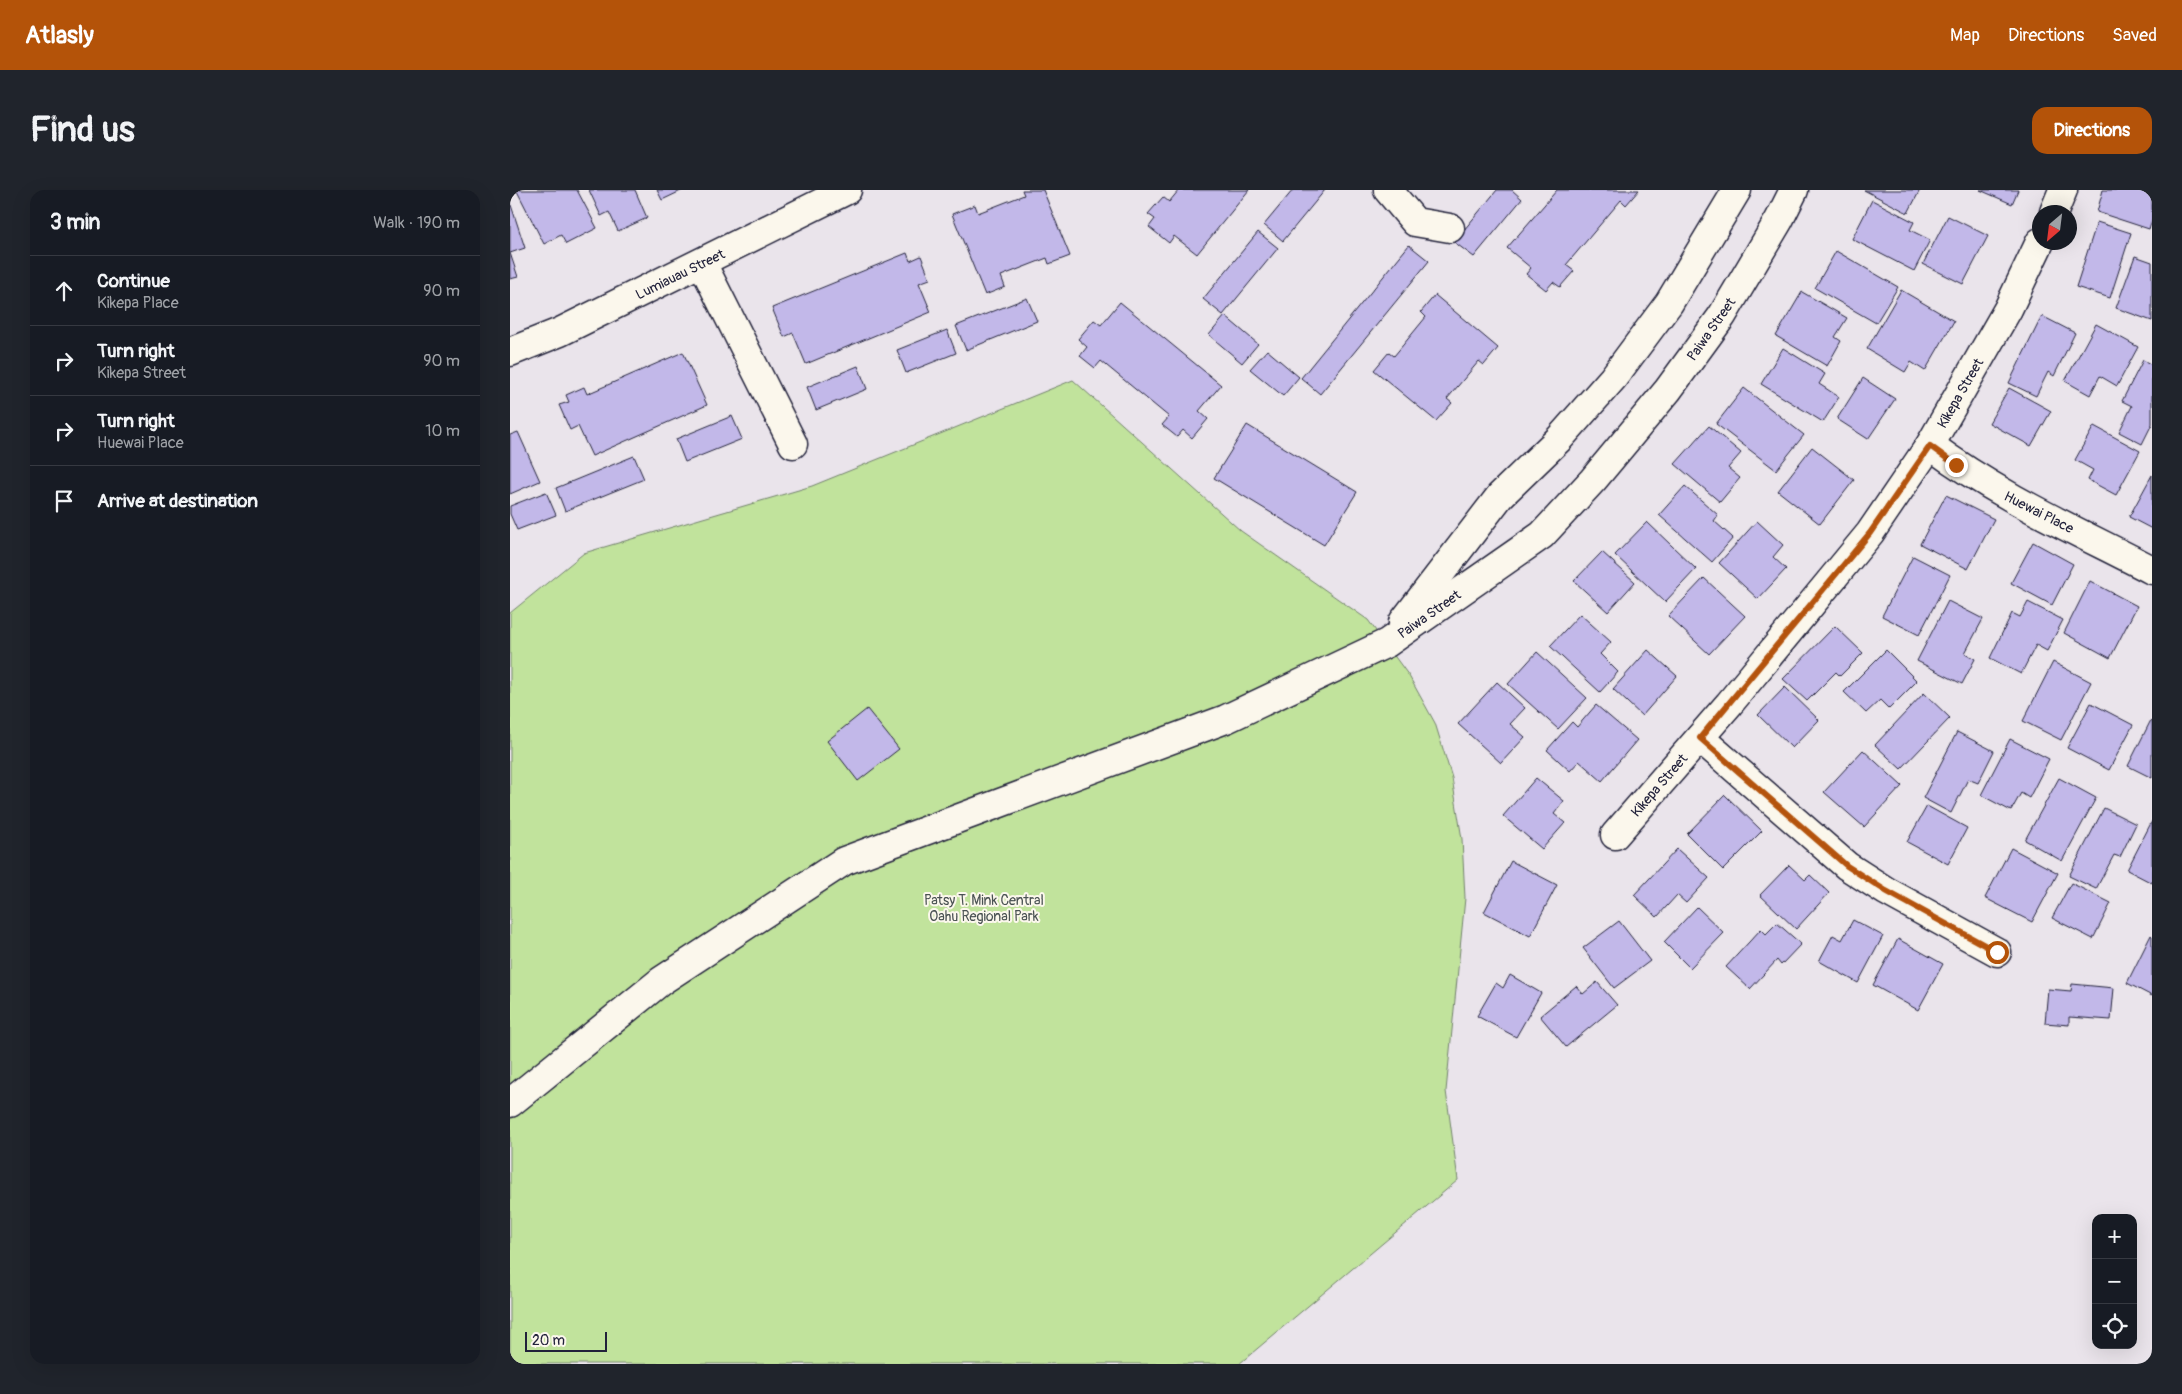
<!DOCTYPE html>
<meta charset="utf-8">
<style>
:root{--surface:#171b24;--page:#20242c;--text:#f1f3f6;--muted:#9ea1a6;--line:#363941;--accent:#b45309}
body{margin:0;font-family:Pangolin,sans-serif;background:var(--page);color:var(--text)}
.controls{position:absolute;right:15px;bottom:15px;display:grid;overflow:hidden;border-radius:10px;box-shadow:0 5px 20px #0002}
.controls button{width:45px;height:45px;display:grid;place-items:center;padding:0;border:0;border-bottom:1px solid var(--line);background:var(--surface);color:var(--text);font:25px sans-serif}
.compass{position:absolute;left:1522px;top:15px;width:45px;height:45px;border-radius:50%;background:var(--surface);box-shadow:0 5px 20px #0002;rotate:208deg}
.scale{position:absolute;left:15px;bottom:12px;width:82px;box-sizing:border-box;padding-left:5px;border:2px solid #22223b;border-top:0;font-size:14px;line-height:18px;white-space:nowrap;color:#22223b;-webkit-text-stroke:4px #fbf7ec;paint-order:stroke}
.stop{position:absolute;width:15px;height:15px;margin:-11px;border:4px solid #b45309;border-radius:50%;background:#fff}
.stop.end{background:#b45309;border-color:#fff;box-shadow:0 1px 5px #0008}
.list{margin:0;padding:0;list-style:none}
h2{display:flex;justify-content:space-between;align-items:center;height:65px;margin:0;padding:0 20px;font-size:21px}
h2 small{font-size:16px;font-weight:400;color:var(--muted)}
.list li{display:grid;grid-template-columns:32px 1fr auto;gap:15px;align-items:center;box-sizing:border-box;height:70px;padding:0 20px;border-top:1px solid var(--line)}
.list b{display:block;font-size:19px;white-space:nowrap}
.list p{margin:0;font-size:16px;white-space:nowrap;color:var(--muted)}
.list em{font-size:16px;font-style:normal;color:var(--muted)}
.icon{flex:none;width:28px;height:28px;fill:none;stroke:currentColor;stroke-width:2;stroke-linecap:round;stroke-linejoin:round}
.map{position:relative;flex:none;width:1642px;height:1174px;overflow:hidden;border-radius:15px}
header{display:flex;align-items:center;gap:30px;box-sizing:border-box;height:70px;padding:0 25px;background:var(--accent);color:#fff}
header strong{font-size:24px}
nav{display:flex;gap:28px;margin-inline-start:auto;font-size:18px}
.intro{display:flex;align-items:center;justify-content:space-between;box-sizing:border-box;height:120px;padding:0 30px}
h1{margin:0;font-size:35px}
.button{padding:12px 22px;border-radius:15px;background:var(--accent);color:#fff;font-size:18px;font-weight:700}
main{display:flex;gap:30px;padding:0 30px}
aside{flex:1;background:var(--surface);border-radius:15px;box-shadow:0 5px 20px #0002}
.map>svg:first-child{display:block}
.green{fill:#c1e39c;stroke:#72826c}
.building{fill:#c2b8e9;stroke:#22223b}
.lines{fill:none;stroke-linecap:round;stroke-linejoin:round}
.minor-casing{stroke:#22223b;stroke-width:31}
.minor{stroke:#fbf7ec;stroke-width:28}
.route{stroke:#b45309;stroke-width:6}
.labels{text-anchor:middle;stroke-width:4;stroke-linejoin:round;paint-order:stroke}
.street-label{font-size:14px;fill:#22223b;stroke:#fbf7ec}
.park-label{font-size:14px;fill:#4a5253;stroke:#fbf7ec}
</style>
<header>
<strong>Atlasly</strong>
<nav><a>Map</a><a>Directions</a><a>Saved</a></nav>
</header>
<div class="intro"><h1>Find us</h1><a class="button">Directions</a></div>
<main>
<aside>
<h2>3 min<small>Walk · 190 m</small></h2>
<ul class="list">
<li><svg class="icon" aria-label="ahead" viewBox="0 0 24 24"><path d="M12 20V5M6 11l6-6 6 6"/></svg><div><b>Continue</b><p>Kikepa Place</p></div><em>90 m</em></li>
<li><svg class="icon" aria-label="right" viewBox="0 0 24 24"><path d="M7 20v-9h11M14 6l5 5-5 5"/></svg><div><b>Turn right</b><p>Kikepa Street</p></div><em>90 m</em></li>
<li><svg class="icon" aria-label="right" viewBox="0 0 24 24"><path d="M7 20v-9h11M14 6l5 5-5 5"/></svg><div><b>Turn right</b><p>Huewai Place</p></div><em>10 m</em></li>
<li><svg class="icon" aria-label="arrive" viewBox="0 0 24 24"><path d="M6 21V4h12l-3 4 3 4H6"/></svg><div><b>Arrive at destination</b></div></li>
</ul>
</aside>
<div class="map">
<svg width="1642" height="1174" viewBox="0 0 1642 1174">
<rect width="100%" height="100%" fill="#eae4eb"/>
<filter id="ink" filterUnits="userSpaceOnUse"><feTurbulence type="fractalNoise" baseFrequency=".02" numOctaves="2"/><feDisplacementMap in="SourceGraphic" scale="10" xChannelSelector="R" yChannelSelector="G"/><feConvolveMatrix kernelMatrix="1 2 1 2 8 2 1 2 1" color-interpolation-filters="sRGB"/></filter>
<g filter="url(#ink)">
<path class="green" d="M 563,190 L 731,341 L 858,430 L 899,486 L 925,533 L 942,588 L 952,649 L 955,708 L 936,901 L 948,990 L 729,1174 L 0,1174 L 0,423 L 74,363 L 302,296 Z"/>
<g class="building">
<path d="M 9,0 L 67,0 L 87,38 L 56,54 L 51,45 L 34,54 L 7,1 Z"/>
<path d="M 79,0 L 125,0 L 137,28 L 108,41 L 99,22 L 91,26 Z"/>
<path d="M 147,0 L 173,0 L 152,10 Z"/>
<path d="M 512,0 L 533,0 L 560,66 L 539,74 L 537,68 L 491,86 L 495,97 L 475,105 L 442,24 L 465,15 L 468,23 L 514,5 Z"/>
<path d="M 669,0 L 739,0 L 687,64 L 664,46 L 659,53 L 639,37 L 645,29 L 638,24 L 653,7 L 659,12 Z"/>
<path d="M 783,0 L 815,0 L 773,51 L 754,35 Z"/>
<path d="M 987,0 L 1002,0 L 1012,9 L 964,67 L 944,52 Z"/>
<path d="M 1047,0 L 1129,0 L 1116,15 L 1111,10 L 1056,75 L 1064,81 L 1050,97 L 1043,92 L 1036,100 L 1016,84 L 1021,78 L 997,58 Z"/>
<path d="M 1354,0 L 1410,0 L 1398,23 Z"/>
<path d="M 1470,0 L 1508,0 L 1502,14 Z"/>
<path d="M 1593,0 L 1642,0 L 1642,29 L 1639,39 L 1587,22 Z"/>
<path d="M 1362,10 L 1404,32 L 1400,40 L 1420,50 L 1404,81 L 1342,49 Z"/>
<path d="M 0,12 L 15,58 L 0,63 L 8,87 L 0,89 Z"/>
<path d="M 1438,26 L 1478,46 L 1453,94 L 1413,74 Z"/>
<path d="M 1587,32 L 1621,43 L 1600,108 L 1566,97 Z"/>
<path d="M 748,42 L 768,58 L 713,125 L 693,109 Z"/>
<path d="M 899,55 L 919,71 L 810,204 L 791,188 Z"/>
<path d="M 1326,61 L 1388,97 L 1366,133 L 1305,98 Z"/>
<path d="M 397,63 L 400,71 L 411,66 L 420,89 L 409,93 L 421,122 L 296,174 L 283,143 L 274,147 L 262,118 Z"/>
<path d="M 1625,66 L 1642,72 L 1642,131 L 1606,118 Z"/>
<path d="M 1391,100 L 1444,131 L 1415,181 L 1401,172 L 1395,182 L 1357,159 Z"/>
<path d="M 1292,102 L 1337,128 L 1325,147 L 1331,151 L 1317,176 L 1266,146 Z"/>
<path d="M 925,105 L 988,158 L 974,175 L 969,171 L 937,209 L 942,213 L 926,231 L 864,180 L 879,162 L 884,166 L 916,127 L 911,122 Z"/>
<path d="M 517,108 L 527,131 L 456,160 L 446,136 Z"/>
<path d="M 610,112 L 711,195 L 689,221 L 698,229 L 682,248 L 673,240 L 667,247 L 652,235 L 659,227 L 591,171 L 585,178 L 570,166 L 577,157 L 568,149 L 584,130 L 591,135 Z"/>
<path d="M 715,126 L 748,154 L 732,173 L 699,145 Z"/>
<path d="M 1532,126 L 1565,143 L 1544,186 L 1538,182 L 1526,206 L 1499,193 Z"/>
<path d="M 1586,134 L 1628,157 L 1607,196 L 1590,186 L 1580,205 L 1555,191 Z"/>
<path d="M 437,140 L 446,163 L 396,183 L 387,160 Z"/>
<path d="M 1273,158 L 1315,184 L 1309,194 L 1329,207 L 1313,232 L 1251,194 Z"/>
<path d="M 757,160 L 789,187 L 773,206 L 740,179 Z"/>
<path d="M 173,162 L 197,215 L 82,266 L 68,236 L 60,240 L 49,215 L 59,212 L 56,205 L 74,197 L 77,204 Z"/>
<path d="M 1633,170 L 1642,175 L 1642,234 L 1632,254 L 1609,242 L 1622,216 L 1612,211 Z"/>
<path d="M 348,176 L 357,199 L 306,220 L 297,197 Z"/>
<path d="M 1353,188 L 1385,209 L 1358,249 L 1327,229 Z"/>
<path d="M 1234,198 L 1294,245 L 1266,280 L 1206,234 Z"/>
<path d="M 1499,198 L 1541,221 L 1521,256 L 1479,233 Z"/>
<path d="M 222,226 L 232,249 L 175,272 L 166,249 Z"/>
<path d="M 737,235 L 847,302 L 814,355 L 704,288 Z"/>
<path d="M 1199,236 L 1231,263 L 1218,278 L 1230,288 L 1210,312 L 1165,274 Z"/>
<path d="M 1584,236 L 1630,261 L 1606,305 L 1578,290 L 1583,280 L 1565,270 Z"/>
<path d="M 8,242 L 30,291 L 0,304 L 0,245 Z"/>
<path d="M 1302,257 L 1344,290 L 1310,334 L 1268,301 Z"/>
<path d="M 124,266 L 134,289 L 55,321 L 46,298 Z"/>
<path d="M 1642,285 L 1642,339 L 1619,327 Z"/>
<path d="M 1175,296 L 1208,325 L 1204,331 L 1223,348 L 1202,372 L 1149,325 Z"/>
<path d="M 36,302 L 46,325 L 7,340 L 0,324 L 0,316 Z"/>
<path d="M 1436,305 L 1484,329 L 1458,379 L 1410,354 Z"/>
<path d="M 1247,331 L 1273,355 L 1263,367 L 1276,379 L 1248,409 L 1209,373 Z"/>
<path d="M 1137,332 L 1186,379 L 1155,412 L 1105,365 Z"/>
<path d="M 1523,352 L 1563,374 L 1542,415 L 1501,393 Z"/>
<path d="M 1092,362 L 1125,392 L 1098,422 L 1064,391 Z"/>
<path d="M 1403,366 L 1440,385 L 1409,445 L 1372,426 Z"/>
<path d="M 1194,388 L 1235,426 L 1199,464 L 1158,426 Z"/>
<path d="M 1580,391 L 1627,416 L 1600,468 L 1554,443 Z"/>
<path d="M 1438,411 L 1473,429 L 1455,463 L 1465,469 L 1452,494 L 1407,471 Z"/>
<path d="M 1518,412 L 1553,430 L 1537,461 L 1526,455 L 1511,484 L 1480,468 L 1502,423 L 1510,427 Z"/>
<path d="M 1070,424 L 1101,452 L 1090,464 L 1108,482 L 1090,502 L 1040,456 Z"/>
<path d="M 1325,436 L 1353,463 L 1330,486 L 1326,482 L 1297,511 L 1273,489 Z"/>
<path d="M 1138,460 L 1167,486 L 1132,526 L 1103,499 Z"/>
<path d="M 1376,460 L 1407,491 L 1379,519 L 1370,510 L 1356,523 L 1334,502 Z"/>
<path d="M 1027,462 L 1077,508 L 1048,539 L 998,494 Z"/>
<path d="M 1543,472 L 1581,492 L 1551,550 L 1513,531 Z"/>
<path d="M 987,492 L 1015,518 L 1000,534 L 1015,547 L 991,573 L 948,534 Z"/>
<path d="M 1275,497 L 1309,530 L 1282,558 L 1248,525 Z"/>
<path d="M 1414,503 L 1440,528 L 1391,579 L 1365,555 Z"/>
<path d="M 1581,513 L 1623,535 L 1599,580 L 1557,558 Z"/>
<path d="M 1086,515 L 1127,550 L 1092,591 L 1069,571 L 1060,581 L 1037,560 L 1062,532 L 1067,537 Z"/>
<path d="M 357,519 L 389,559 L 348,591 L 317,551 Z"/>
<path d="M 1641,530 L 1642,531 L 1642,588 L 1618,576 Z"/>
<path d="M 1447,542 L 1484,561 L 1468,593 L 1458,589 L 1441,623 L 1413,608 Z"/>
<path d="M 1500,549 L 1539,569 L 1519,608 L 1511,603 L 1501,621 L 1471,605 Z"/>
<path d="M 1353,560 L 1392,596 L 1354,637 L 1314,602 Z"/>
<path d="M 1026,588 L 1054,611 L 1044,624 L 1055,633 L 1032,659 L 993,626 Z"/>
<path d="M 1549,588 L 1586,608 L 1552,671 L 1515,650 Z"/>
<path d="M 1215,605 L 1252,641 L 1213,680 L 1177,644 Z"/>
<path d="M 1417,616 L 1457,638 L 1438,674 L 1397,652 Z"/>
<path d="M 1594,618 L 1626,634 L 1610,667 L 1604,665 L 1586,699 L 1559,686 Z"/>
<path d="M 1642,631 L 1642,693 L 1617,680 Z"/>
<path d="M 1501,658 L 1548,683 L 1522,732 L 1475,708 Z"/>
<path d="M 1167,659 L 1199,688 L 1176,713 L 1167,705 L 1147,727 L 1124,705 Z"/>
<path d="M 1001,671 L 1047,695 L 1020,746 L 974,722 Z"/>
<path d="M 1279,675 L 1295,690 L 1300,685 L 1319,703 L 1286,739 L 1250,705 Z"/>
<path d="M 1561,693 L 1601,713 L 1583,749 L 1542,728 Z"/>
<path d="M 1187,717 L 1214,743 L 1180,778 L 1154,752 Z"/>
<path d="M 1343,730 L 1373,746 L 1348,793 L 1309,771 L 1323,745 L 1332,750 Z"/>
<path d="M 1109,731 L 1140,771 L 1104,798 L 1073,758 Z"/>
<path d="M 1267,733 L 1291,754 L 1271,775 L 1267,770 L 1240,799 L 1216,777 L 1251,739 L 1256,744 Z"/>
<path d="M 1641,745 L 1642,746 L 1642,806 L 1617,793 Z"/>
<path d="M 1388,749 L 1433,774 L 1408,820 L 1363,795 Z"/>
<path d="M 1000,785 L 1031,803 L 1006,847 L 967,826 L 986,793 L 993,798 Z"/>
<path d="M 1087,792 L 1107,815 L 1056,857 L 1030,826 L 1066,796 L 1073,804 Z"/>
<path d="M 1562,794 L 1604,798 L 1601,830 L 1559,827 L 1559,835 L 1535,833 L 1538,799 L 1561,801 Z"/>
</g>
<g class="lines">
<g class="minor-casing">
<g id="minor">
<path d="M 878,0 L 905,32 L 940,38"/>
<path d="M 1544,22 L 1553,0"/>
<path d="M 192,73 L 283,254"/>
<path d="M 0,162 L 50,142 L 337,0"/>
<path d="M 1420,255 C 1488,306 1567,341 1642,380"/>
<path d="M 893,432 L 990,306 L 1049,249 L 1103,188 L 1159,113 L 1227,0"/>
<path d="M 1190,548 L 1337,676 L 1376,701 L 1487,762"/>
<path d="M 1105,645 L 1219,514 L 1360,343 L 1420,255 L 1498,119 L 1530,52"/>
<path d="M 0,913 L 151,791 L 334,671 L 716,529 L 877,453 L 1032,345 L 1083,290 L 1158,200 L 1212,126 L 1269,30 L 1284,0"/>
</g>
</g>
<use href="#minor" class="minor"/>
</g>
</g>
<g class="lines" filter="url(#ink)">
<path class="route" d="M 1446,275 L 1420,256 L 1360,343 L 1190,548 L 1337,676 L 1376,701 L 1487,762"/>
</g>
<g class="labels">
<g class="street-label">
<text transform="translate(170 84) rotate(-26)" y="5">Lumiauau Street</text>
<text transform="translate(1201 139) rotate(-55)" y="5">Paiwa Street</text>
<text transform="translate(1450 203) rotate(-60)" y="5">Kikepa Street</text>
<text transform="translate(1529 322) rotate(27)" y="5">Huewai Place</text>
<text transform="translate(919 424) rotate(-35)" y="5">Paiwa Street</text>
<text transform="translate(1149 595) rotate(-49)" y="5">Kikepa Street</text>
</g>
<g class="park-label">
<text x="474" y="715">Patsy T. Mink Central<tspan x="474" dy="16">Oahu Regional Park</tspan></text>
</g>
</g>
</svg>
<div class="controls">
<button>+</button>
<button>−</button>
<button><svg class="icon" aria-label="locate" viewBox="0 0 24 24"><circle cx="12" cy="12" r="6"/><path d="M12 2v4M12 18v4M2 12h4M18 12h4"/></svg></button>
</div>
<svg class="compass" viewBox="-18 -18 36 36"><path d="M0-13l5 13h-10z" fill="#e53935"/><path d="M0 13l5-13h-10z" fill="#9ea1a6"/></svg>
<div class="scale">20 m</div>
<div class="stop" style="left:1487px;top:762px"></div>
<div class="stop end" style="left:1446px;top:275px"></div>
</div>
</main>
